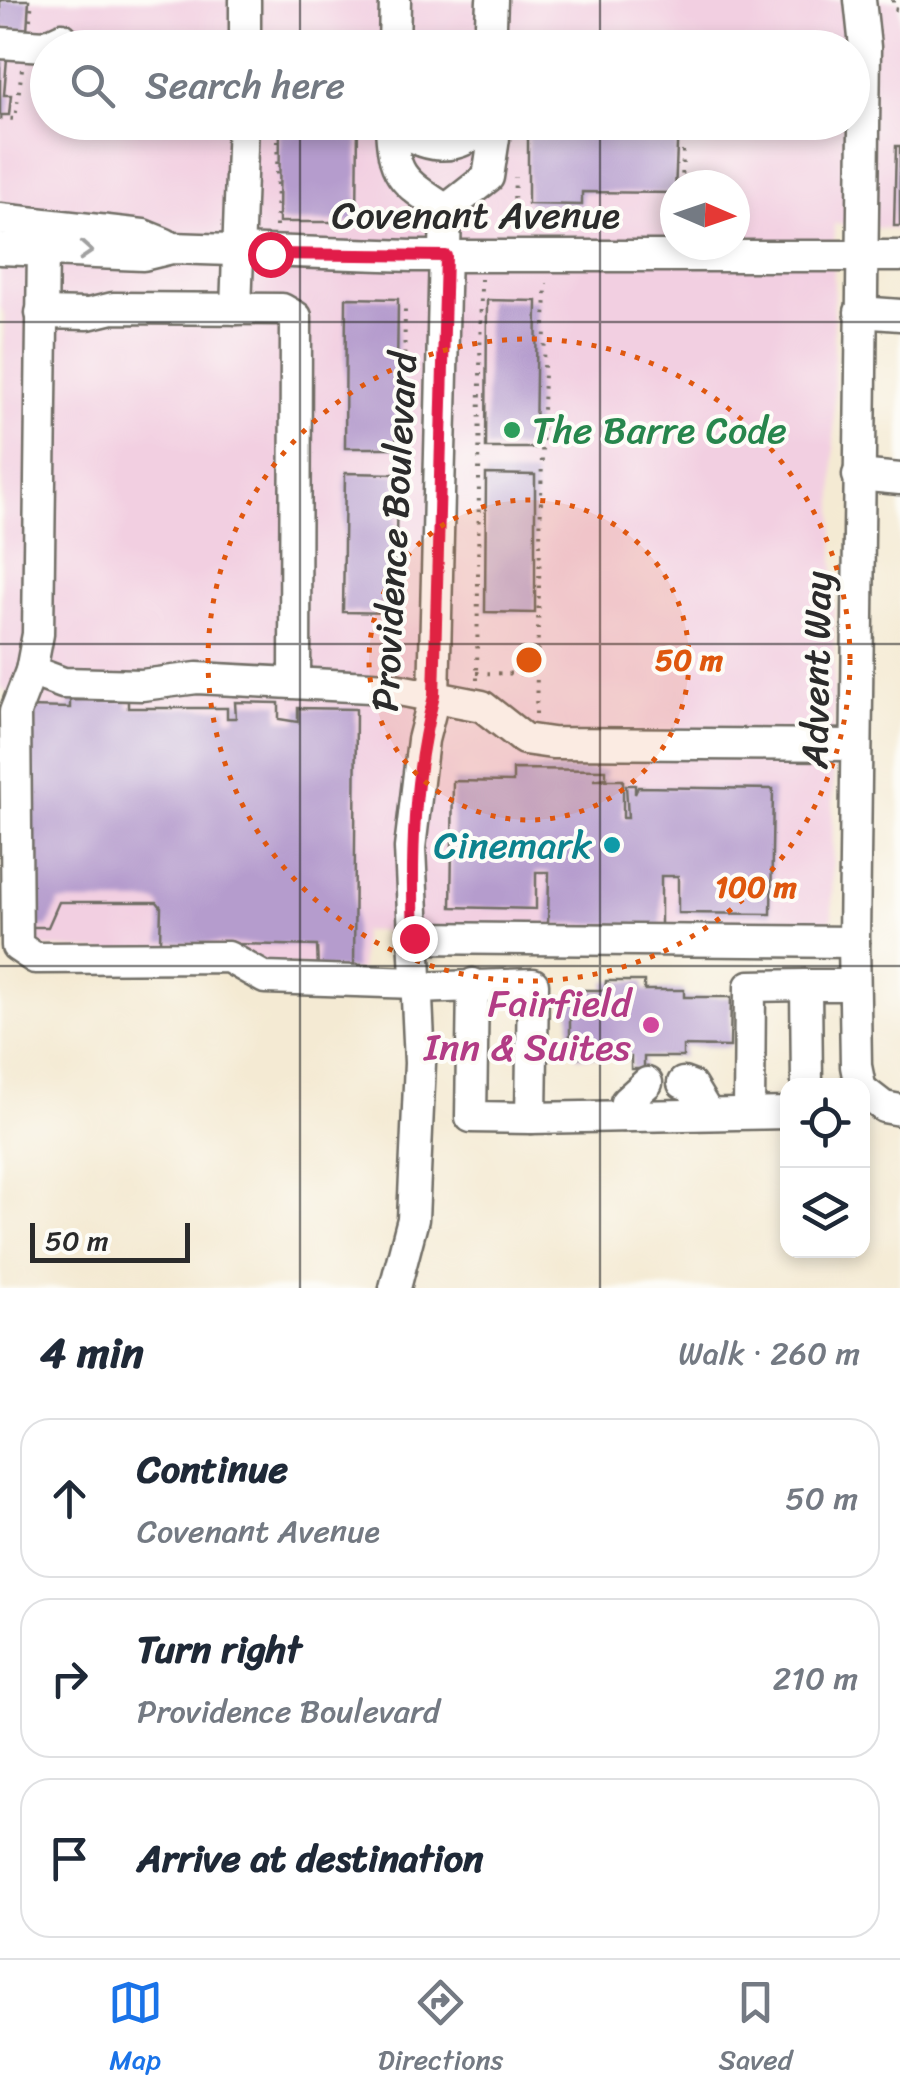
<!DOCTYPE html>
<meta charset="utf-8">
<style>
:root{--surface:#fff;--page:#f6f6f7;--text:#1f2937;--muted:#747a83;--line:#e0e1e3;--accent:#1a73e8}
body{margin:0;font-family:Sriracha,sans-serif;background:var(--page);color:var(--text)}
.controls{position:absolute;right:30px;bottom:30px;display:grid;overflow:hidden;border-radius:20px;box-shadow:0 5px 15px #0003}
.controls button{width:90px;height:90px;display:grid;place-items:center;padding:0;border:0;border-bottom:2px solid var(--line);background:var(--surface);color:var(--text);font:50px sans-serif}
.compass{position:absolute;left:660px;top:170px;width:90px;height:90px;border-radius:50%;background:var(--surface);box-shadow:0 5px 15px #0003;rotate:92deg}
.scale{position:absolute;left:30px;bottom:25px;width:160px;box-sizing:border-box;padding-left:10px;border:5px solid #2b2b2b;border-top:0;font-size:28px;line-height:35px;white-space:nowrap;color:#2b2b2b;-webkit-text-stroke:8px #fdfcf7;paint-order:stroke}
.stop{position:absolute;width:30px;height:30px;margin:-22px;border:8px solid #e11d48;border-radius:50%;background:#fff}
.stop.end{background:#e11d48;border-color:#fff;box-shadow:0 2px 10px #0008}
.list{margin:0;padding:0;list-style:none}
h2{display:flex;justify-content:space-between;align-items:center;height:130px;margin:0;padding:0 40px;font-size:42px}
h2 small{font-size:32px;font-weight:400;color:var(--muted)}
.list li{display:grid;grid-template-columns:65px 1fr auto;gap:30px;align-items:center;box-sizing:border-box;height:160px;margin:0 20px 20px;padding:0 20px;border:2px solid var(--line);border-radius:30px}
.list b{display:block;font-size:38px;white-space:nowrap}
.list p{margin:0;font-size:32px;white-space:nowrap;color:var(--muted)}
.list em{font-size:32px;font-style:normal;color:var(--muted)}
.icon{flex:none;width:55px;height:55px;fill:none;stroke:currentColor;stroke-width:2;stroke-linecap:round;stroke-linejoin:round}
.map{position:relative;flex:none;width:900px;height:1288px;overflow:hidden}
.search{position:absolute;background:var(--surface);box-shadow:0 5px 15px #0003;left:30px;right:30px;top:30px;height:110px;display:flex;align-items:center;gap:25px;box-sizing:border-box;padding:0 35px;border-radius:55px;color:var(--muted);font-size:38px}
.sheet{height:670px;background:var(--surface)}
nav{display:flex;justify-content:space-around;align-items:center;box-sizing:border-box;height:140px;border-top:2px solid var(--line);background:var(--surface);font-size:28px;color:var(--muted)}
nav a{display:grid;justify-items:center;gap:5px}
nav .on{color:var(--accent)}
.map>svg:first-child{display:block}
.built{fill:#f2cfe1;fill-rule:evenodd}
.building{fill:#b59ccd}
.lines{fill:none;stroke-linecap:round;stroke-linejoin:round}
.minor-casing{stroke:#716e66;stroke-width:35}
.path{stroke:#716e66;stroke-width:4;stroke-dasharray:2.5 8;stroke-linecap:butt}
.minor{stroke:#fff;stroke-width:30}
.oneway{stroke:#a0a0a0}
.route{stroke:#e11d48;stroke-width:12}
.grid{fill:none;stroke:#2b2b2b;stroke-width:2.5;stroke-opacity:0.55}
.ring{fill:none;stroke:#df570e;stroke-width:5;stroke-dasharray:5 10}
.leisure-dot{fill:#2e9e5b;stroke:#fdfcf7;stroke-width:4}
.culture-dot{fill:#0f9aa8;stroke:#fdfcf7;stroke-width:4}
.hotel-dot{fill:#d1479c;stroke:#fdfcf7;stroke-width:4}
.labels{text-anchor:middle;stroke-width:8;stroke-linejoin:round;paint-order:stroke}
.street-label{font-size:38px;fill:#2b2b2b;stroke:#fdfcf7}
.leisure-label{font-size:38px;fill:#27864d;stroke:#fdfcf7;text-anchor:start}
.culture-label{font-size:38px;fill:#0d838f;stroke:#fdfcf7;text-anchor:end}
.hotel-label{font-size:38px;fill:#b23c85;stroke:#fdfcf7;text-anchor:end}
.centre{fill:#df570e;stroke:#fdfcf7;stroke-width:5}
.ring-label{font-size:30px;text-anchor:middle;font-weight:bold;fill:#df570e;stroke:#fdfcf7;stroke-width:8;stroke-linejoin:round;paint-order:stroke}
</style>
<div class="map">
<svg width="900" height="1288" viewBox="0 0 900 1288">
<rect width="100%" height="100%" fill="#fdfcf7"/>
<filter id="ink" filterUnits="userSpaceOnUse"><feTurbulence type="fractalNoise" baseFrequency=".01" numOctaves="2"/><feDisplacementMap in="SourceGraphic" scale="20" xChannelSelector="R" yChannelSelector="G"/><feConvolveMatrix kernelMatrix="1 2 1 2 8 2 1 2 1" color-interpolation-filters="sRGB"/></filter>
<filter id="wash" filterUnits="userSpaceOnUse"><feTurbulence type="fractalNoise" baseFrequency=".0048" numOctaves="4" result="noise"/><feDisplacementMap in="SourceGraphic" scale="40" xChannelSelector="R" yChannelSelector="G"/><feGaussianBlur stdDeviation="2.25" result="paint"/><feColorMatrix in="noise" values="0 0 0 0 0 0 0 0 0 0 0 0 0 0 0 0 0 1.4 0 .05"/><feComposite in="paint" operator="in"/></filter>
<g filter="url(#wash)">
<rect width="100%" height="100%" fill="#f4ead3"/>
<path class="built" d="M 0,0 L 900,0 L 900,230 L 834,224 L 834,722 L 832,918 L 826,924 L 772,929 L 362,931 L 360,971 L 30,946 L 24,706 L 0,687 L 4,315 L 0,305 ZM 48,48 L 852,48 L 852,122 L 48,122 ZM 675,185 L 735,185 L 735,245 L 675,245 Z"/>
<g id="blocks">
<g class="building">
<path d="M 0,0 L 29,0 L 27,31 L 0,27 Z"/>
<path d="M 0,57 L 7,58 L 4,95 L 11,95 L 9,115 L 0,115 Z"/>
<path d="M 280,122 L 358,122 L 357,222 L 279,222 Z"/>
<path d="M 528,122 L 678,122 L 675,193 L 582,192 L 582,205 L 528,204 Z"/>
<path d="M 896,146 L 900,146 L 900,226 L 894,226 Z"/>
<path d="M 346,298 L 398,299 L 396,448 L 345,448 Z"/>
<path d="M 487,300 L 537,301 L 535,448 L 486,448 Z"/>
<path d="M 345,473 L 397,474 L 395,613 L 343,612 Z"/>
<path d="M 486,474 L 535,475 L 535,613 L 485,612 Z"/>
<path d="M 70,700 L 128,701 L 128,708 L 227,708 L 227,718 L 236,718 L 235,702 L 279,703 L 279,719 L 298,722 L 298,708 L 356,709 L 354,970 L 318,969 L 317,946 L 160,942 L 161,907 L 157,902 L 59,902 L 48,927 L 26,927 L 28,707 L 70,708 Z"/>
<path d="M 513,769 L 606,770 L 606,778 L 593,780 L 623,780 L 623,818 L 628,818 L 626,785 L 635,785 L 635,794 L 638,787 L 773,789 L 771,914 L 678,913 L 678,876 L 661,876 L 661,925 L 548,923 L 549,872 L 536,872 L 536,909 L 451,907 L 453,781 L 513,782 Z"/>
<path d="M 606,981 L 644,981 L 644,990 L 684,990 L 684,997 L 731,997 L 730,1047 L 683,1046 L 683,1057 L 644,1057 L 644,1069 L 631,1069 L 631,1057 L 577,1057 L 576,1048 L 570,1048 L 570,998 L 576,998 L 577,990 L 605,990 Z"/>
</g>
</g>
</g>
<g filter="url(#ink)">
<use href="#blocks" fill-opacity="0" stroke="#716e66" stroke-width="2.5"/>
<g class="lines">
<g class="minor-casing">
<g id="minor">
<path d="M 860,0 L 865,47 L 854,940 L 856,1066 L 860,1086"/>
<path d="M 0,43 L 45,46 L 62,38"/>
<path d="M 245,48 L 245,0"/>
<path d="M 394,48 L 395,0"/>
<path d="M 490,48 L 492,0"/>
<path d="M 391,122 C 423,149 457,155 488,122"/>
<path d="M 391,123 C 392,177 404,182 446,210"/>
<path d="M 446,210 L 488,177 L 494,138 L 489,122"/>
<path d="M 0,219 L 143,235 L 165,244"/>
<path d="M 43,248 L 38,634 L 31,671 L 15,712 L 17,946 L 35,958 L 228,957 L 265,978 L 416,983"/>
<path d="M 0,249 L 143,255 L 172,248 L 412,256 L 900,256"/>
<path d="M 236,309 L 243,122"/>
<path d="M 860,312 L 900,315"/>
<path d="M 41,313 L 88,314 L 113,308 L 282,309 L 296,317 L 295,681"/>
<path d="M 858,475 L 900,479"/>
<path d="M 31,671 L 63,683 L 142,685 L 197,678 L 389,688 L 482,706 L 524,739 L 552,743 L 855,745"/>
<path d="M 414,938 L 854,942"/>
<path d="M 473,984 L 471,1117 L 531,1118"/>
<path d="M 416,988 L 533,984 L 531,1118 L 788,1113"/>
<path d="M 683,1083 L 691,1086 L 708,1114"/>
<path d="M 807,1086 L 806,985 L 854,985"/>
<path d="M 862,1090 L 884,1107 L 900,1110"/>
<path d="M 749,1113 L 750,986 L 806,985"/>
<path d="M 623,1116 L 626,1102 L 647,1083"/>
<path d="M 395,1288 L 413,1219 L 420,1063 L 410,848 L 423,740 L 434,697 L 446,210"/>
</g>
</g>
<g class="path">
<path d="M 893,0 L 893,9 L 900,10"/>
<path d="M 30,20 L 32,0"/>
<path d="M 0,118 L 15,119 L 22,69"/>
<path d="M 682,185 L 684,122"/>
<path d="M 276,227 L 278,122"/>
<path d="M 513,230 L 515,177"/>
<path d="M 403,460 L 405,305"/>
<path d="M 477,673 L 537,674"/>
<path d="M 477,680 L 481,279"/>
<path d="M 536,714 L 546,283"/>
</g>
<use href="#minor" class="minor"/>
</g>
<defs><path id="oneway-chevron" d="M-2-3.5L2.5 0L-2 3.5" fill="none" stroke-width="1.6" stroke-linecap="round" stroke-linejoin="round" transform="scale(2.5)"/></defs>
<use class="oneway" href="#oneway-chevron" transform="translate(86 251) rotate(4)"/>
</g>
<g class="lines" filter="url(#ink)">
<path class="route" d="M 270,254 L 446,256 L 434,696 C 413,777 411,856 414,938"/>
</g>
<path class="grid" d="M 300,0 L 300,48M 600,0 L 600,48M 300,122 L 300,1288M 600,122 L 600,1288M 0,322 L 900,322M 0,644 L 900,644M 0,966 L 900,966"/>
<circle cx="529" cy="660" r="160" fill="#df570e" fill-opacity=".12"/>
<g class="ring">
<circle cx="529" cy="660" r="160"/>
<circle cx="529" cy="660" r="321"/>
</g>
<circle class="leisure-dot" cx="512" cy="430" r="10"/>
<circle class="culture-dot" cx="612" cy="845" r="10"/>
<circle class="hotel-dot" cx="651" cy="1025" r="10"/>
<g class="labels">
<g class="street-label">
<text x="476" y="228">Covenant Avenue</text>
<text transform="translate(394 532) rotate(-87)" y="13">Providence Boulevard</text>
<text transform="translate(816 670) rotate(-89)" y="13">Advent Way</text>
</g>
<g class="leisure-label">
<text x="532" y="443">The Barre Code</text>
</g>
<g class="culture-label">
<text x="592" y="858">Cinemark</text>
</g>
<g class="hotel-label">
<text x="631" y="1016">Fairfield<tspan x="631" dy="44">Inn &amp; Suites</tspan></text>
</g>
</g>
<circle cx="529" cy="660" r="15" class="centre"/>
<g class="ring-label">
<text x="689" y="670">50 m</text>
<text x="756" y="897">100 m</text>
</g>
</svg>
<div class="controls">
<button><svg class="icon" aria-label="locate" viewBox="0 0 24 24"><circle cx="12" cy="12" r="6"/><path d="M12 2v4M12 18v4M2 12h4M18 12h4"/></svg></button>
<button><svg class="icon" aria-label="layers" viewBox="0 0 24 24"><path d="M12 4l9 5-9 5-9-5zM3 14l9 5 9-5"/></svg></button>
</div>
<svg class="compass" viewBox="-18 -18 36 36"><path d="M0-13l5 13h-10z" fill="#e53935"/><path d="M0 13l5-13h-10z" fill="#747a83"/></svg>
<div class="scale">50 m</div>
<div class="stop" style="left:270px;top:254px"></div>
<div class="stop end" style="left:414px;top:938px"></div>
<div class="search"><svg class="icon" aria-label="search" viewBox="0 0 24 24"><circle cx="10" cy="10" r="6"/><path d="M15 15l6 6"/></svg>Search here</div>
</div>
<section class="sheet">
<h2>4 min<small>Walk · 260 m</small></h2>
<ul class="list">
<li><svg class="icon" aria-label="ahead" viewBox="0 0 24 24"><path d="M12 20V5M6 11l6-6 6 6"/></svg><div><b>Continue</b><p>Covenant Avenue</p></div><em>50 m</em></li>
<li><svg class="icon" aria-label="right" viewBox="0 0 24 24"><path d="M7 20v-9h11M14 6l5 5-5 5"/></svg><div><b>Turn right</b><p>Providence Boulevard</p></div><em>210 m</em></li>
<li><svg class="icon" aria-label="arrive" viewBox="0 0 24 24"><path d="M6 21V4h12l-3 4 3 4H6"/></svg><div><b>Arrive at destination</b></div></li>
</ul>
</section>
<nav>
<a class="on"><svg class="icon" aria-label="map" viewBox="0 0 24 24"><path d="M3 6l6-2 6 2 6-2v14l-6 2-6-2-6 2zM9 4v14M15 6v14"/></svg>Map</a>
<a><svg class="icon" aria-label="directions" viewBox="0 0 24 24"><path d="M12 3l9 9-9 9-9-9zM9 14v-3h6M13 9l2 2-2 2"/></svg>Directions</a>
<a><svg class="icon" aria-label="saved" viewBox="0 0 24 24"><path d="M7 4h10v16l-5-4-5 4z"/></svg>Saved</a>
</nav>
